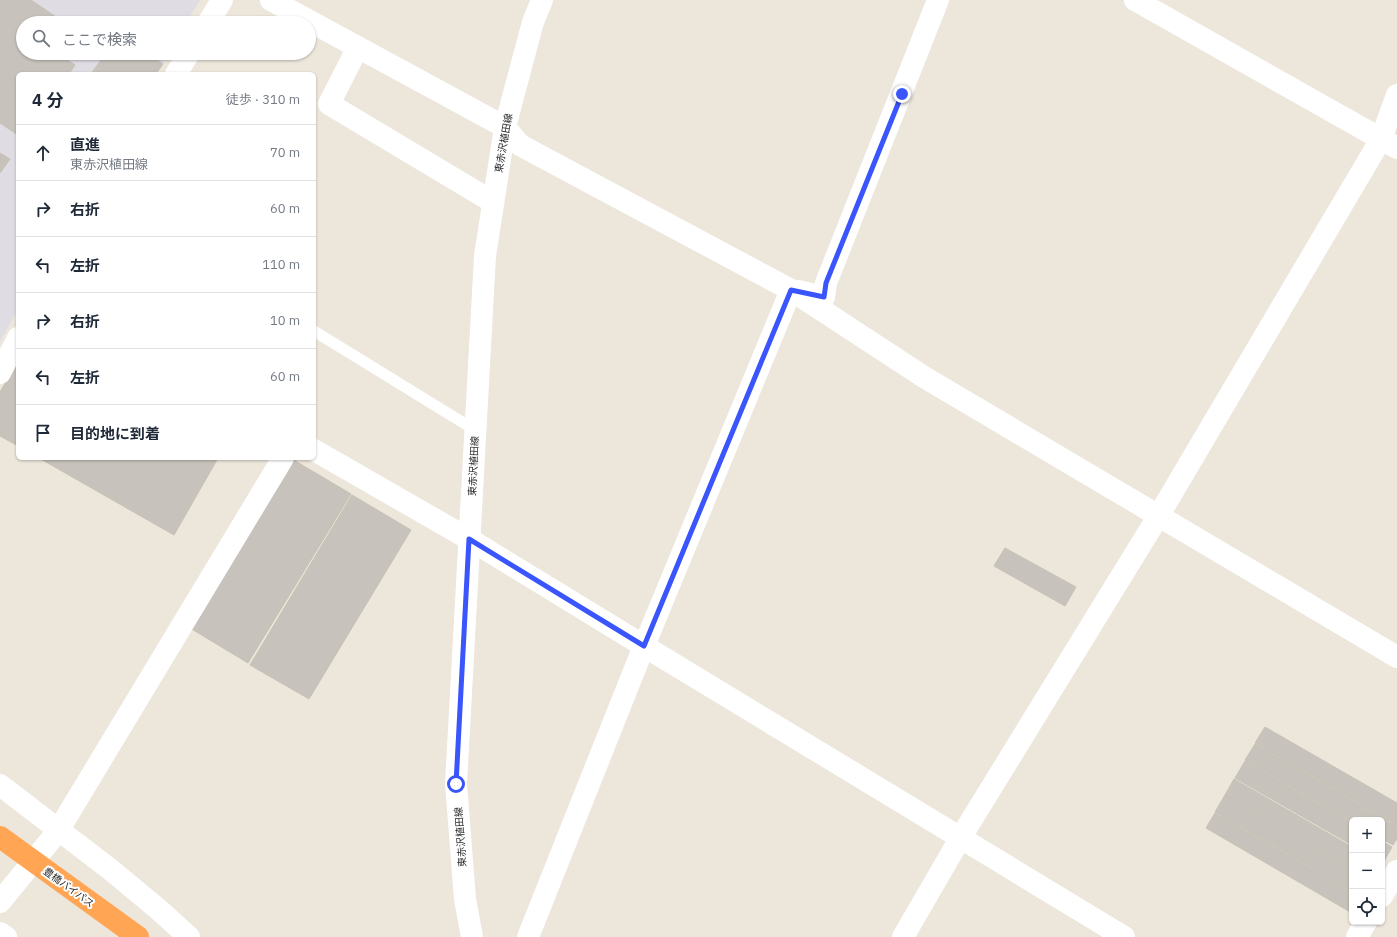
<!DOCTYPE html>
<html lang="ja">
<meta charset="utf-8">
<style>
:root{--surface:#fff;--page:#f2f2f3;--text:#1f2937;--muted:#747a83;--line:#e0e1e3}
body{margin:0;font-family:"IBM Plex Sans","Noto Sans JP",sans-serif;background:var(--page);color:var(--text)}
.controls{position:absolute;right:12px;bottom:12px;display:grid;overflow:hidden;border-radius:6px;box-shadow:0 1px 3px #0004}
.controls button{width:36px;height:36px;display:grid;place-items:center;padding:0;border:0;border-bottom:1px solid var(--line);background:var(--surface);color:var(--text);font:20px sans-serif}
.stop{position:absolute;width:12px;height:12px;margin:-9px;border:3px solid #3955fb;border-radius:50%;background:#fff}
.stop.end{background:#3955fb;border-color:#fff;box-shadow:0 1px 4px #0008}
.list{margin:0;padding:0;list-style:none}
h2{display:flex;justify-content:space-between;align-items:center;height:52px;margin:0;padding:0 16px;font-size:17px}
h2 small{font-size:13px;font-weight:400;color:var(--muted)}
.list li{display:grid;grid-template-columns:26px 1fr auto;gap:12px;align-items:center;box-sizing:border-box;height:56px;padding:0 16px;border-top:1px solid var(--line)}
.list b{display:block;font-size:15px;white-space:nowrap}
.list p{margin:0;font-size:13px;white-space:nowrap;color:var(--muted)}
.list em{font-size:13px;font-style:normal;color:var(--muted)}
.icon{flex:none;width:22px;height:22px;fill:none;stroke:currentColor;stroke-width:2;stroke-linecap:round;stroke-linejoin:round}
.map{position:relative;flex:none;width:1397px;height:937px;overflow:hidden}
.search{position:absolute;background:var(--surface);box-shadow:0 1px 3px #0004;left:16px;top:16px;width:300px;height:44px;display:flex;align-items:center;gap:10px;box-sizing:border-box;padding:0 14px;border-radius:22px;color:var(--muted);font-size:15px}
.panel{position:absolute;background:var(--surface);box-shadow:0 1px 3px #0004;left:16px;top:72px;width:300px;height:388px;border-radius:6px}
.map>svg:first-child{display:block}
.industrial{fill:#dfdce4}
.building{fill:#c7c2bb;stroke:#c7c2b5}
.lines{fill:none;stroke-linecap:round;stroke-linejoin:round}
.lane{stroke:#fff;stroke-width:11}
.street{stroke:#fff;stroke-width:22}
.secondary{stroke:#fff;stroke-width:22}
.highway{stroke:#ffa553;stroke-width:22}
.route{stroke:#3955fb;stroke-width:5}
.labels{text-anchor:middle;stroke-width:4;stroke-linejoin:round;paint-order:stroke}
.street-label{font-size:10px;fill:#2a2a2a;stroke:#fff}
</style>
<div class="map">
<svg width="1397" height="937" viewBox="0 0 1397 937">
<rect width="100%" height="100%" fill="#ece6db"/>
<path class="industrial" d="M 0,0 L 200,0 L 186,23 L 23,23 L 23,53 L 169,53 L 156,74 L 18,74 L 18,310 L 0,341 Z"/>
<g class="building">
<path d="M 0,0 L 31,0 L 65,23 L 23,23 L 23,53 L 57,53 L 75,65 L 69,74 L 18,74 L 18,135 L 0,123 Z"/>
<path d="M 106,53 L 146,53 L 163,64 L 156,74 L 91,74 Z"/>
<path d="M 0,153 L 10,159 L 0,173 Z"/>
<path d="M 18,361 L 18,446 L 0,436 L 0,392 Z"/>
<path d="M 39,458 L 218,458 L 174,535 Z"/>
<path d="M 292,459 L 351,494 L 248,663 L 190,628 Z"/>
<path d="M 352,495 L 411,530 L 309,699 L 250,665 Z"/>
<path d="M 1005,548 L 1076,587 L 1065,606 L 994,566 Z"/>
<path d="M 1265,727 L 1397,803 L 1397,825 L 1255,743 Z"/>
<path d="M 1255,744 L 1397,826 L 1397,839 L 1393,845 L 1382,839 L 1382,820 L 1352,820 L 1352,822 L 1245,760 Z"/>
<path d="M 1245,761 L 1352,823 L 1352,845 L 1235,778 Z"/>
<path d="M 1234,779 L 1352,847 L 1352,868 L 1225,795 Z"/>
<path d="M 1225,795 L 1352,869 L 1352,891 L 1215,812 Z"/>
<path d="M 1215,813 L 1352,892 L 1352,913 L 1206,828 Z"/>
<path d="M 1382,841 L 1392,847 L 1383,863 L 1382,862 Z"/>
</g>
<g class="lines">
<path class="lane" d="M 314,331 L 475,430"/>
<g class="street">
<path d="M 271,0 L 505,127 L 520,145 L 791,290 L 924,377 L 1397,657"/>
<path d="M 1135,0 L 1397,148"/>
<path d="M 208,23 L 222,0"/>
<path d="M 358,47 L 329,104 L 493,202"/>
<path d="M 176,74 L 189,53"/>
<path d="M 798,291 L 824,297 L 826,283 L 938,0"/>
<path d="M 0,373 L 18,338"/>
<path d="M 314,450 L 469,539 L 644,646 L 1124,937"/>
<path d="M 0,785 L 111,870 L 158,909 L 189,937"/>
<path d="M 1382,896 L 1397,871"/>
<path d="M 0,902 L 58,831 L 283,458"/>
<path d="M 0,933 L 6,937"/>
<path d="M 528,937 L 644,646 L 791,290"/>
<path d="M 903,937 L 961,837 L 1159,515 L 1381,139 L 1397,95"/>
<path d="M 1357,937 L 1366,922"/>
</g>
<path class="secondary" d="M 472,937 L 465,899 L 456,784 L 485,256 L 505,127 L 533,22 L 542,0"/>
<path class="highway" d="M 0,837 L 138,937"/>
</g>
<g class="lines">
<path class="route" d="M 456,784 L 469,539 L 644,646 L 791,290 L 824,297 L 826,283 L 902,94"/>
</g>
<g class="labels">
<g class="street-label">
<text transform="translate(503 143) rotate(-80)" y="4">東赤沢植田線</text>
<text transform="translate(473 466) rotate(-87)" y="4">東赤沢植田線</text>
<text transform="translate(460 837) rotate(-94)" y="4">東赤沢植田線</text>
<text transform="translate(69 887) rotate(36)" y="4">豊橋バイパス</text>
</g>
</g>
</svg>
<div class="controls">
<button>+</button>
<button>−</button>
<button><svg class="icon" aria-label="locate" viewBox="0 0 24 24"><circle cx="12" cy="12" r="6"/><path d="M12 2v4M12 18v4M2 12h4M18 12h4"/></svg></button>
</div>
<div class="stop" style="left:456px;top:784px"></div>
<div class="stop end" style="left:902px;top:94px"></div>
<div class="search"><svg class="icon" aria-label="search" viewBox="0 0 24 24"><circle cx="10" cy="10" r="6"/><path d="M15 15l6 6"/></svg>ここで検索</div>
<section class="panel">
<h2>4 分<small>徒歩 · 310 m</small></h2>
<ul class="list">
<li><svg class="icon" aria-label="ahead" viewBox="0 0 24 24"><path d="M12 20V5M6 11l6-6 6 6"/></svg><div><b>直進</b><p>東赤沢植田線</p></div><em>70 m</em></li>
<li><svg class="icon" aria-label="right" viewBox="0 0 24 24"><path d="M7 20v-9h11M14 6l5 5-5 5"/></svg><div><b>右折</b></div><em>60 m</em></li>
<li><svg class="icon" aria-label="left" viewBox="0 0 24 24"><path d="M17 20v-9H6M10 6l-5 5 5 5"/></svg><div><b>左折</b></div><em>110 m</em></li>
<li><svg class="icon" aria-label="right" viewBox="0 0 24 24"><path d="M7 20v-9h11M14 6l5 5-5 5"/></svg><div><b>右折</b></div><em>10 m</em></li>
<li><svg class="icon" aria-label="left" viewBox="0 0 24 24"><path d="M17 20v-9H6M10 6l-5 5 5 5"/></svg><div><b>左折</b></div><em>60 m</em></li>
<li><svg class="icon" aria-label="arrive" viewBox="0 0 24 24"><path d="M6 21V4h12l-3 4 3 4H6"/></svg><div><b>目的地に到着</b></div></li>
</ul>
</section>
</div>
